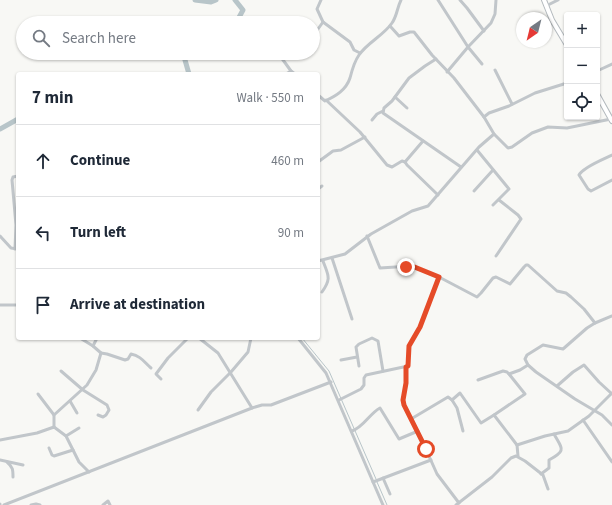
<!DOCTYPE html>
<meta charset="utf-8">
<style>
:root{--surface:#fff;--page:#f6f6f7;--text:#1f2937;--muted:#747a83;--line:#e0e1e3}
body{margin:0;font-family:"Source Sans 3",sans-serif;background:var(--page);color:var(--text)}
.controls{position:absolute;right:12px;top:12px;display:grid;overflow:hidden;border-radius:4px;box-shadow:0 1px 3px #0004}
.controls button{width:36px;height:36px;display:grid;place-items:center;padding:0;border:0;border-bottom:1px solid var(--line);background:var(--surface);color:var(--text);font:20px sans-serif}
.compass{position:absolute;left:516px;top:12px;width:36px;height:36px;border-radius:50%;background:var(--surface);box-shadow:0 1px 3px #0004;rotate:215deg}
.stop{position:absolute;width:12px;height:12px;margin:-9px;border:3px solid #e54b28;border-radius:50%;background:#fff}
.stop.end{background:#e54b28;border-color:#fff;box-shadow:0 1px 4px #0008}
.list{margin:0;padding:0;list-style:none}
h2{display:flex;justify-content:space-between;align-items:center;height:52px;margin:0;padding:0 16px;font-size:17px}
h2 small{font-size:13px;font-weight:400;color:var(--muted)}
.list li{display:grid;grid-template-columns:26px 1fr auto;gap:12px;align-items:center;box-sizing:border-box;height:72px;padding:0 16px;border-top:1px solid var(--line)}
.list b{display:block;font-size:15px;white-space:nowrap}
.list em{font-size:13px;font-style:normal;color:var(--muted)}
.icon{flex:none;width:22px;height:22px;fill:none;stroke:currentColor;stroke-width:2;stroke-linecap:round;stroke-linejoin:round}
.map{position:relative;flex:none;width:612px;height:505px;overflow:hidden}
.search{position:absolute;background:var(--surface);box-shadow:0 1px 3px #0004;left:16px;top:16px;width:304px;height:44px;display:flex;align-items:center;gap:10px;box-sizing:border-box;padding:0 14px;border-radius:22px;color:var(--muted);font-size:15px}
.panel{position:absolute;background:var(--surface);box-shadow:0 1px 3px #0004;left:16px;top:72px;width:304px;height:268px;border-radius:4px}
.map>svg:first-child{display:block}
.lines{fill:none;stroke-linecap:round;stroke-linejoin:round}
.stream{stroke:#b8c5c9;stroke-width:1}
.river{stroke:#b8c5c9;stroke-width:5}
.secondary-casing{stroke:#b4babe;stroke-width:6}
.street{stroke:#c1c6ca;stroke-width:3}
.secondary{stroke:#fff;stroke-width:4}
.route{stroke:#e54b28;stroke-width:5}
</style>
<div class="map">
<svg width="612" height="505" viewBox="0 0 612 505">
<rect width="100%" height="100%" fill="#f8f8f5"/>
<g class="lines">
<g class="stream">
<path d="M 302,338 L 329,371 L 376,479"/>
<path d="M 377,482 L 387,505"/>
</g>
<g class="river">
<path d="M 195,0 L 211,2 L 216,0"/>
<path d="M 235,0 L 243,10 L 236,23"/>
<path d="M 187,23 L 187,22 L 201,23"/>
<path d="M 183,53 L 189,74"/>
<path d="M 0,129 L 18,119"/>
</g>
<g class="secondary-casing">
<g id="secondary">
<path d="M 544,0 L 552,20 L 567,45"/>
<path d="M 597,94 L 612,121"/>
</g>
</g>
<g class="street">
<path d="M 438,0 L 468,47 L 491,23 L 495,14 L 496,0"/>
<path d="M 460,0 L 467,8 L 484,31"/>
<path d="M 546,6 L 558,0"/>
<path d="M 323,22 L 350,42 L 354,50 L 360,53"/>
<path d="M 313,36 L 323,22 L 317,9 L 321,0"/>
<path d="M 278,53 L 291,71"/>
<path d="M 436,59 L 425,66 L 409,78 L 392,101 L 384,108 L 383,113 L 461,167"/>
<path d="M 495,70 L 512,104"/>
<path d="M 597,71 L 612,64"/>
<path d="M 447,72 L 468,47 L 482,64"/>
<path d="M 286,74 L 291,71 L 295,74"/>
<path d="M 318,95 L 325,101 C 336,96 346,90 350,78 C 352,70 354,62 359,55 C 368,42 383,36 392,23 C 397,16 397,8 401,0"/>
<path d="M 395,97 L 407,108"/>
<path d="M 326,100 L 360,132 L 387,165 L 392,167 L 402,161 L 405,162"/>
<path d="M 484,117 L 489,113 L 509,106 L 535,93 L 567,83"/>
<path d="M 372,120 L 377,114 L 383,111"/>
<path d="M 494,134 L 508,148 L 512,147 L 532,133 L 548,127 L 567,128 L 611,119"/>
<path d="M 423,141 L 405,162 L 407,165 L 438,195"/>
<path d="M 477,150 L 509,189 L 493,205"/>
<path d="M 612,155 C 604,159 583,167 579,175 L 588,189 L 591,191 L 612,180"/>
<path d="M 318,162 L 333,151 L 341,150 L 365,137"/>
<path d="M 318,189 L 322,186"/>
<path d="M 474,191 L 493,170"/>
<path d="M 0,236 L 11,248 L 18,249"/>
<path d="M 367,236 L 380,268 L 411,266 L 439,277 L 477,297 L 481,293 L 493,278 L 496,277 L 510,284 L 524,267 L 526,265 L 528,265 L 557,291 L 566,293 L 571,297 L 584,309 L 595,323"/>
<path d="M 15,249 L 16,225 L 12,180 L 13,177 L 18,176"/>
<path d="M 496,256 L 521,219 L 518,215 L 499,200"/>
<path d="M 332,258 L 352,319"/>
<path d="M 318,261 L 345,254 L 371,234 L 412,211 L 428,206 L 479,147 L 494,134 L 484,117 L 454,78 L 432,55 L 414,32 L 410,32 L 399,36 L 390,26"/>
<path d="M 322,292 C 332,278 328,275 323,261"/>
<path d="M 0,305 L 18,305"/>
<path d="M 612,316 L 595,323 L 587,328 L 563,349 L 543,345 L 527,355 L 525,359 L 528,365 L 536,372 L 575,399 L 602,415 L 612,425"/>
<path d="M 80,338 L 93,346"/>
<path d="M 199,338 L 218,353 L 252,408"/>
<path d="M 298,338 L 326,373 L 383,505"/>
<path d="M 101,353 L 107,354 L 125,360 L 128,359 L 131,354 C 141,356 144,362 151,368"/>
<path d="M 341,360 L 357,357"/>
<path d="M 359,366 L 356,347 L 359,344 L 372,338 L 378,341 L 383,371"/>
<path d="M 406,367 L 406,383 L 403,401 L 404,405 L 420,436 L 437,474 L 459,503"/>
<path d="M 61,371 L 83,390 L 107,405 L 109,410 L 106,415 L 103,417 L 98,415"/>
<path d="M 509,374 L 525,394 L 494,415 L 517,445 L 545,436 L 568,431 L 589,416 L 612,393"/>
<path d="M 161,379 L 156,374 L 168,358 L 188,338"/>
<path d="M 478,380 L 503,371 L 507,372 L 509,374 L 520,370 L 528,365"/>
<path d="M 557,386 L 573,372 L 584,365 L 599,382 L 612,394"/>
<path d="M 38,394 L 54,415"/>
<path d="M 339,400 L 361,389 L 364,385 L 364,378 L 366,375 L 408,366 L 409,346 L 420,327 L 439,277"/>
<path d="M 452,400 L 460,393 L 481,423 L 494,415"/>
<path d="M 70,401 L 77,413"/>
<path d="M 198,410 L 211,392 L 231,372 L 248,352 L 251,338"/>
<path d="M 411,419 L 448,397 L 452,400 L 457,408 L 463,431"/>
<path d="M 583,420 L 612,462"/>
<path d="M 54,427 L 54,415 L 87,385 L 96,370 L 101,353 L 93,346 L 97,338"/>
<path d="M 352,431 C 364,427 369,414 380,408 L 399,439 L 418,431"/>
<path d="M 66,436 L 79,428"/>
<path d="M 0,440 L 37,433 L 54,427 L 66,436 L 79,462 L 89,472"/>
<path d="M 517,445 L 518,456"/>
<path d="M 49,448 L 52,455 L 54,456 L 73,450"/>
<path d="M 0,460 L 23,465"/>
<path d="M 7,462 C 13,467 13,470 13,477"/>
<path d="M 541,474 L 549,468 L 549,460 C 567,450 562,449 554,434"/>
<path d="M 383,478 L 390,494"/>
<path d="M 373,482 L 431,460"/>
<path d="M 0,504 L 0,505"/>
<path d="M 4,505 L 252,408 L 262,405 L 271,405 L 331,382"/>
<path d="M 31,505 L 36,504 L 40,505"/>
<path d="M 103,505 L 108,501 L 110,505"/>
<path d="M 456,505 L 492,477 L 511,458 L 516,456 L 525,461 L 543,475 L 548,489"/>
</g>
<use href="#secondary" class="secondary"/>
</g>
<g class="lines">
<path class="route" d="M 406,267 L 412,266 L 439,277 L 420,327 L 409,346 L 408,366 L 406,367 L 406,383 L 403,400 L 404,405 L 426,449"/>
</g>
</svg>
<div class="controls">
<button>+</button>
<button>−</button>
<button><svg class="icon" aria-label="locate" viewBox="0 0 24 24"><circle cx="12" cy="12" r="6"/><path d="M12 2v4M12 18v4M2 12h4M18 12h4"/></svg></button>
</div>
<svg class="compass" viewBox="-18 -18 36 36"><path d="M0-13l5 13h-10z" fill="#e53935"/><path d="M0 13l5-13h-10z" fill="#747a83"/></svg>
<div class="stop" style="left:426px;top:449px"></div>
<div class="stop end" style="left:406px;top:267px"></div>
<div class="search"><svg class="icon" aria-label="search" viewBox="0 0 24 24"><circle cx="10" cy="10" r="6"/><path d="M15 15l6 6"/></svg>Search here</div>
<section class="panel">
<h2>7 min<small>Walk · 550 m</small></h2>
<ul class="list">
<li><svg class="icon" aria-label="ahead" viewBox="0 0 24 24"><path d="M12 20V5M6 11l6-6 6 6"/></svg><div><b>Continue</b></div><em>460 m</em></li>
<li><svg class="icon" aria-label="left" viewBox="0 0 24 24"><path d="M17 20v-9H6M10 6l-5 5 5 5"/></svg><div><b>Turn left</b></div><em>90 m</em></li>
<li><svg class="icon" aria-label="arrive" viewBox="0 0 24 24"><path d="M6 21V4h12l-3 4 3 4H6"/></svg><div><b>Arrive at destination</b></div></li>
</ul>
</section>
</div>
